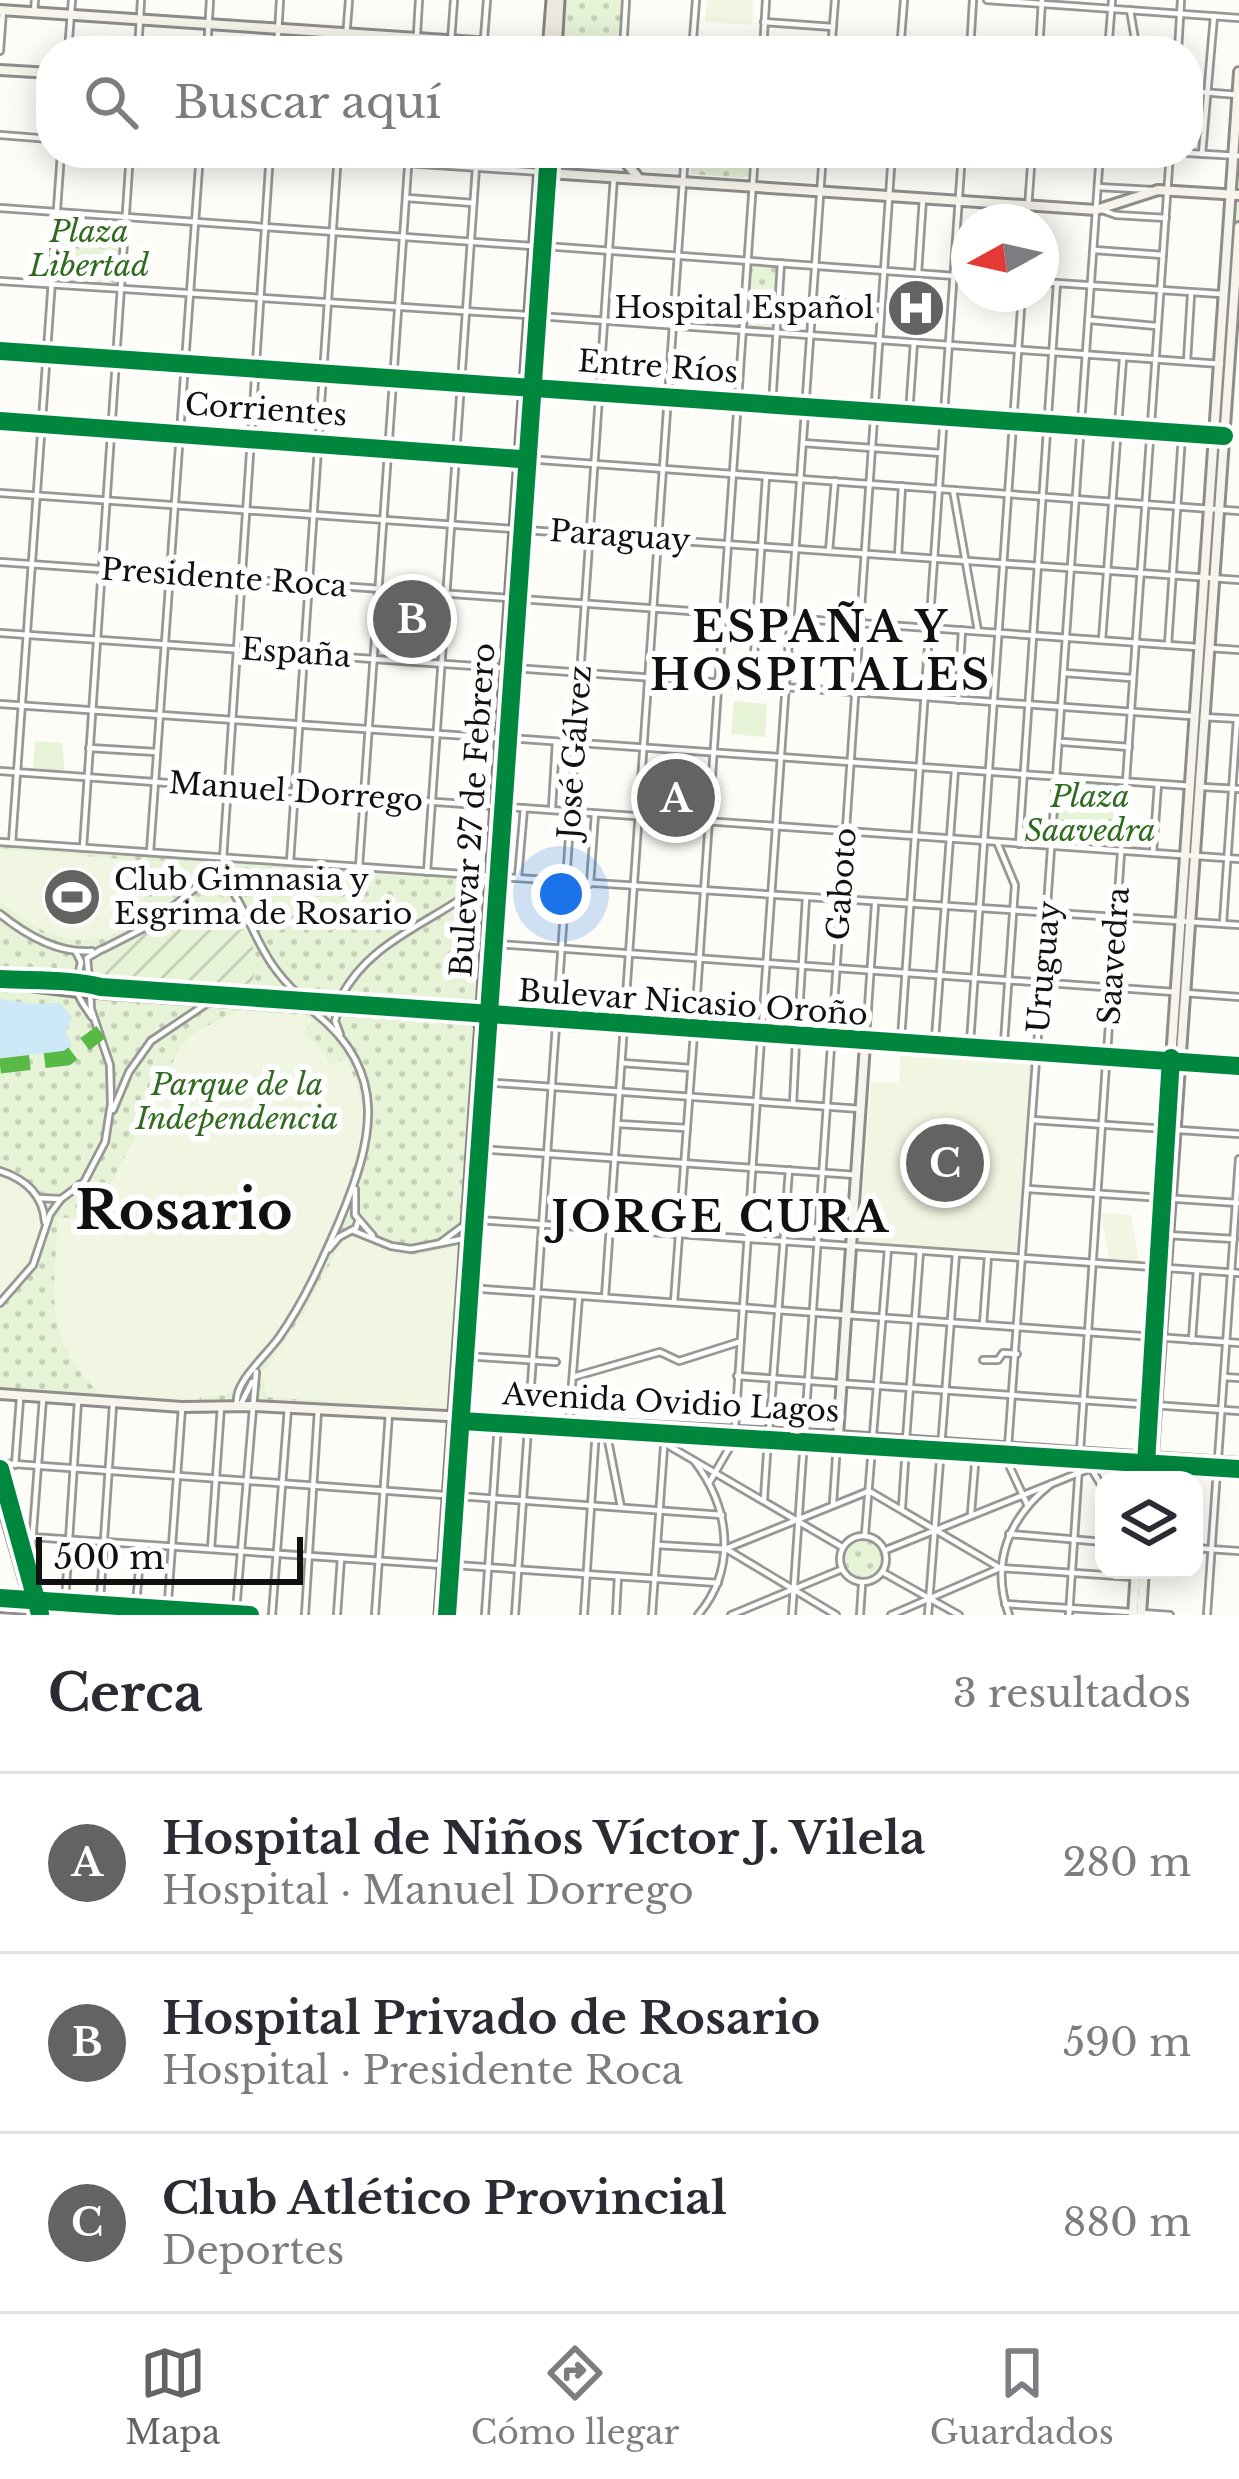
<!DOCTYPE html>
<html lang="es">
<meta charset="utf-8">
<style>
:root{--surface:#fff;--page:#f7f7f7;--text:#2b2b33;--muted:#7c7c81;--line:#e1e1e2;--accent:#646362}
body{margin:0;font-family:"Libre Baskerville",serif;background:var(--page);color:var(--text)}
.controls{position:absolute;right:36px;bottom:36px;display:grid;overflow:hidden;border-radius:24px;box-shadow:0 6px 30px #0003}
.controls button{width:108px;height:108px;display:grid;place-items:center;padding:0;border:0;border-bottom:3px solid var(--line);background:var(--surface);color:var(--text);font:60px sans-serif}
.compass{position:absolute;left:951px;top:204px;width:108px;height:108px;border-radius:50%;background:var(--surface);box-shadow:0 6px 30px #0003;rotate:262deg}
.scale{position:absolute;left:36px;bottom:30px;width:267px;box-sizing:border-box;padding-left:12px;border:6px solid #111;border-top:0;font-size:33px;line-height:42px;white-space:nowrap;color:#111;-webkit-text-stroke:9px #fff;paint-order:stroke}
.you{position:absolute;left:561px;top:894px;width:42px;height:42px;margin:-30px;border:9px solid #fff;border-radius:50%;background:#1a73e8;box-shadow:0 0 0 18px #1a73e833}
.badge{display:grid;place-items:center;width:78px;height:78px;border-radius:50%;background:var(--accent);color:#fff;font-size:39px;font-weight:700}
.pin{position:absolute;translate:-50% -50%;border:6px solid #fff;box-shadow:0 3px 12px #0006}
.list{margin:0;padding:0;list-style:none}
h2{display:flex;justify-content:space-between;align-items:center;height:156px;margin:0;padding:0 48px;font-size:51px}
h2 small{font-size:39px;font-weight:400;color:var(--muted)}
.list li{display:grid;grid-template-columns:78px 1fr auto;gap:36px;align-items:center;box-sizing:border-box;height:180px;padding:0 48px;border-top:3px solid var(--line)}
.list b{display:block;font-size:45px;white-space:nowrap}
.list p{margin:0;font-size:39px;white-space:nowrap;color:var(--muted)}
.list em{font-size:39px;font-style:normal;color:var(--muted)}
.icon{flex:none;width:66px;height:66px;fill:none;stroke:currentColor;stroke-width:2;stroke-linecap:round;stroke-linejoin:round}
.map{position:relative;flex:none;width:1239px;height:1615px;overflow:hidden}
.search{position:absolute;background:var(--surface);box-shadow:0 6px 30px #0003;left:36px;right:36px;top:36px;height:132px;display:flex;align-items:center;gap:30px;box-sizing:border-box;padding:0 42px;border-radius:48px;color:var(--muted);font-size:45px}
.sheet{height:696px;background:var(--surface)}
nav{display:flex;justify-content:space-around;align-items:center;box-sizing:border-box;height:168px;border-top:3px solid var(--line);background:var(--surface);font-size:33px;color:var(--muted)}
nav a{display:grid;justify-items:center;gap:6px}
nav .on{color:var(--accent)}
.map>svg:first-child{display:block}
.grass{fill:#e7f3d7}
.park{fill:url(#park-dots)}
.garden{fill:url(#garden-furrows)}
.pitch{fill:#f0f6e1}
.water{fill:#cde8f7}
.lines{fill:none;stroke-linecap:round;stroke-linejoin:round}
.street-casing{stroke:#979795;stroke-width:10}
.secondary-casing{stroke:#8e8d8b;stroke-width:14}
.primary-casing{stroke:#858482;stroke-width:15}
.street{stroke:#fffffe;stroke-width:4.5}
.secondary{stroke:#f6f4eb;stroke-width:8}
.primary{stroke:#ede9dc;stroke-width:9}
.quiet{stroke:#58b947;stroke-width:15;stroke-dasharray:30 15;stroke-linecap:butt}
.cycleway-casing{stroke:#fff;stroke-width:26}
.cycleway{stroke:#00873e;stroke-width:18}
.labels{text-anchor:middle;stroke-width:12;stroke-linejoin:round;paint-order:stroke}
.park-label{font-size:30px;font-style:italic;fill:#2f6b1f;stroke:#fff}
.poi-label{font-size:30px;fill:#111;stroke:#fff;text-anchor:end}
.street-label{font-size:30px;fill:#111;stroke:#fff}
.district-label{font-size:42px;font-weight:bold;letter-spacing:3px;fill:#111;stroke:#fff}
.town-label{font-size:54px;font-weight:bold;fill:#111;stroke:#fff}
</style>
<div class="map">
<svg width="1239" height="1615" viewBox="0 0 1239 1615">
<defs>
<pattern id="park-dots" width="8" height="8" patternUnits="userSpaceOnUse" patternTransform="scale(3)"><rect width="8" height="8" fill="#e7f3d7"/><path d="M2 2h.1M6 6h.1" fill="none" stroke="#c5cfb8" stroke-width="1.8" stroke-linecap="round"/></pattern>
<pattern id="garden-furrows" width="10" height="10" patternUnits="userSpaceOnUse" patternTransform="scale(3)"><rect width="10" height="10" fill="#e7f3d7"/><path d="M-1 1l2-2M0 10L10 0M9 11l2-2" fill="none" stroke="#c5cfb8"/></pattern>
</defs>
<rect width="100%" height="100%" fill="#fdfcf7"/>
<g class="grass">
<path d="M 1239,72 L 1239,227 L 1151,1480 L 1142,1480 Z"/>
<path d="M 734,701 L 767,704 L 765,737 L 731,734 Z"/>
<path d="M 35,741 L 62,743 L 65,773 L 33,771 Z"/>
</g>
<g class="park">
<path d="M 559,0 L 626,0 L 623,51 L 556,51 Z"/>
<path d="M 689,160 L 749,165 L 748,175 L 744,178 L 691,174 Z"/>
<path d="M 57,213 L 126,217 L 122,289 L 52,285 Z"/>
<path d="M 750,263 L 779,265 L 774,331 L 746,329 Z"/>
<path d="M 1058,777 L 1126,782 L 1121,851 L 1053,846 Z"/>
<path d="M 0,842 L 492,876 L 454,1416 L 182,1407 L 0,1394 Z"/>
<circle cx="863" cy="1559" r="23"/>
</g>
<path class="garden" d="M 194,905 C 235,905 266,944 252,984 L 240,992 L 154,984 L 92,972 L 89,967 L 93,956 L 149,931 Z"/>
<g class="pitch">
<path d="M 707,0 L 753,0 L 752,25 L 705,22 Z"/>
<path d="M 0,849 L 145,861 L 143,921 C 81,953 53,943 0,902 Z"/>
<path d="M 239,1010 L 305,1015 L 312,1020 L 304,1034 L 320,1048 L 331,1066 L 346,1057 C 357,1085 369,1114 361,1145 C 358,1160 349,1166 351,1181 L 306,1287 L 287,1320 L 236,1387 L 226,1395 L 200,1397 L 199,1401 L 193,1402 L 102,1396 C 41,1337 54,1296 58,1218 L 94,1217 L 181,1046 L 197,1031 Z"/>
<path d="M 901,1052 L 1032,1061 L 1017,1254 L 859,1242 L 871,1082 L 899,1082 Z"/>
<path d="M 0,1171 C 67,1196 47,1268 0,1303 Z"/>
<path d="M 1101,1213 L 1131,1215 L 1139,1261 L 1109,1259 Z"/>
<path d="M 355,1237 L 400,1255 L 423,1254 L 460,1245 L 447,1410 L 267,1397 L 261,1375 L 305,1311 L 339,1247 L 346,1239 Z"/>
</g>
<path class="water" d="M 0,999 L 33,1004 L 60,1003 L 72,1017 L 66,1032 L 72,1046 L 65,1051 L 0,1058 Z"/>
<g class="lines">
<g class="street-casing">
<g id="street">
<path d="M 987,0 L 1239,18"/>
<path d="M 1130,10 L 1137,51"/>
<path d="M 34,12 L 35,0"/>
<path d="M 764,22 L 833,27"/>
<path d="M 451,41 L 454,0"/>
<path d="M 555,48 L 609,51"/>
<path d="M 0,51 L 3,10"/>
<path d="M 68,51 L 72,0"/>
<path d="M 138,51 L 141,0"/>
<path d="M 207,51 L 210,0"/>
<path d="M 277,51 L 280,0"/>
<path d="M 345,51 L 349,0"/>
<path d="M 416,51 L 419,0"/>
<path d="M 483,51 L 487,0"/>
<path d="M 623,51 L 626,0"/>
<path d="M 692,51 L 696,0"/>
<path d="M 763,51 L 766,0"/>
<path d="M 831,51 L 835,0"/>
<path d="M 900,51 L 904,0"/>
<path d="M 970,51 L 973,0"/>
<path d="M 1039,51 L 1042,0"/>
<path d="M 1108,51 L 1112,0"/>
<path d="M 1178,51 L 1181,0"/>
<path d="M 1188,91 L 1239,95"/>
<path d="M 0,135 L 51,139"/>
<path d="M 259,153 L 540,172"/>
<path d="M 1188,153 L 1239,156"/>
<path d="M 1202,154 L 1214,16"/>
<path d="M 1098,187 L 1152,190"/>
<path d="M 407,198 L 473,203"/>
<path d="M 0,208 L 532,246"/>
<path d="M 1102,210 L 1116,215 L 1166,218"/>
<path d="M 1027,222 L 1032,153"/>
<path d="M 544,246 L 969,277"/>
<path d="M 1094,250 L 1163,255"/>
<path d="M 918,273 L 923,198"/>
<path d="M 0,281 L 527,315"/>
<path d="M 1041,282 L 1221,294"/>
<path d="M 813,302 L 879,305"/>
<path d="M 538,316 L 1221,364"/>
<path d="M 1090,320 L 1156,326"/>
<path d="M 1187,361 L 1191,295"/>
<path d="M 533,388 L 1215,436"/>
<path d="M 772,405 L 781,263"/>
<path d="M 909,414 L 914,342"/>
<path d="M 803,443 L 941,453"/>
<path d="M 527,459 L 1239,511"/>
<path d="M 953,490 L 978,631"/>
<path d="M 0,493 L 515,529"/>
<path d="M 526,530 L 1239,580"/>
<path d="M 829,551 L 835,481"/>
<path d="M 898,556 L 902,486"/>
<path d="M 0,562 L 509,598"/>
<path d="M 520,599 L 1197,647"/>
<path d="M 0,633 L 503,668"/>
<path d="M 1102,640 L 1123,359"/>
<path d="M 1168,645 L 1182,435"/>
<path d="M 1209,648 L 1239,650"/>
<path d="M 514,668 L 1191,716"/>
<path d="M 1065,673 L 1131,678"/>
<path d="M 752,685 L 766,477"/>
<path d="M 958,700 L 962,630"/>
<path d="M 0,704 L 497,738"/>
<path d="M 1203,717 L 1239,719"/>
<path d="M 508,738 L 1191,786"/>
<path d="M 1063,742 L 1129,747"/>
<path d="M 89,748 L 156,752"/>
<path d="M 0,771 L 1239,859"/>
<path d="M 1203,787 L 1239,789"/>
<path d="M 552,808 L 556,742"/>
<path d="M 0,842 L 491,876"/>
<path d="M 997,842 L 1015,885 L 1004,1043"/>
<path d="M 12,843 L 61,153"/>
<path d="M 1019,844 L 1057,283"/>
<path d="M 83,848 L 130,153"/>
<path d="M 150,852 L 200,153"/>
<path d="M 1153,853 L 1158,784"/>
<path d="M 290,862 L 338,153"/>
<path d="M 359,867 L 409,153"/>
<path d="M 218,871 L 222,879 L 216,883 L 211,877 Z"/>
<path d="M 427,872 L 477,153"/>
<path d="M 222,874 L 270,153"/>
<path d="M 222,875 C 254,918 256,957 299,995"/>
<path d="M 502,877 L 1239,925"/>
<path d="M 518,878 L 524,808"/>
<path d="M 590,884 L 595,814"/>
<path d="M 0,914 C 26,935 58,954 92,951"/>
<path d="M 1223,923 L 1237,719"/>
<path d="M 497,944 L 1174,992"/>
<path d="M 103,949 L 152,924 L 211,875"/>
<path d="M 76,952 L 81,962 C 75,993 73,990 92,1017"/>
<path d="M 89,980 L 87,958 L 102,949"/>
<path d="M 1185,993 L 1239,997"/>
<path d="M 340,999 C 370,938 437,922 487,880"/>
<path d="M 338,1011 L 335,1021 L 340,1034"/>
<path d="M 557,1014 L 614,176"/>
<path d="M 695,1022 L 755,153"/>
<path d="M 762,1027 L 823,153"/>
<path d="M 798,1030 L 806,898"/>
<path d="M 832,1035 L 892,153"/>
<path d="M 866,1037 L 875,905"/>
<path d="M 901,1039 L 962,153"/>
<path d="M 935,1039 L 955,770"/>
<path d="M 970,1043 L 1022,294"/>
<path d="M 1037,1048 L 1100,153"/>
<path d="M 1107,1053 L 1170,153"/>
<path d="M 622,1063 L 691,1068"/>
<path d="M 483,1082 L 861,1109"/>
<path d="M 793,1104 L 796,1041"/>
<path d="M 113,1110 L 129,1072 L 151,1041 L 209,1002"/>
<path d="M 1032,1120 L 1167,1129"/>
<path d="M 618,1124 L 687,1128"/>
<path d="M 1179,1130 L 1239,1134"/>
<path d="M 479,1149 L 856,1175"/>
<path d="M 0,1171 C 25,1179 43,1194 45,1222"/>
<path d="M 355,1189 L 355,1215 L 373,1236"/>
<path d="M 1028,1189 L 1238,1203"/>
<path d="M 38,1198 L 61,1199"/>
<path d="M 479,1220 L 1239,1273"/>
<path d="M 354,1231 L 391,1246 L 411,1249 L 462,1239"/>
<path d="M 1167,1235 L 1234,1239"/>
<path d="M 440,1243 L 463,1226"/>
<path d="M 329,1249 L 339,1237 L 356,1228 L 358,1222"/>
<path d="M 469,1288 L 1239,1343"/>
<path d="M 605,1297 L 685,153"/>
<path d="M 674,1302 L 694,1033"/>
<path d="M 0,1303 L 33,1265 L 50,1214 L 61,1199 L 84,1182 L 105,1142 L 111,1104 L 110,1065 L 91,1009 L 90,991"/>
<path d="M 983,1325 L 988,1256"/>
<path d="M 1192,1340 L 1197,1270"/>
<path d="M 466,1356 L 556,1362"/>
<path d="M 983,1360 L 998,1360 L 1003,1353 L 1017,1354"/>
<path d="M 737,1376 L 1239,1411"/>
<path d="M 573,1377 L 660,1352 L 679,1361 L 739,1342"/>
<path d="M 1224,1377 L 1239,1378"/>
<path d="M 237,1403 C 234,1382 268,1354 280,1336 C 305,1300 321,1263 339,1222 C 373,1141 392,1070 310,1009"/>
<path d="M 241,1404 L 252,1382"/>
<path d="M 569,1422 L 579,1296"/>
<path d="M 735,1428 L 761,1038"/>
<path d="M 606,1430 L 621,1507"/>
<path d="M 769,1432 L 789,1170"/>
<path d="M 906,1440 L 920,1251"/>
<path d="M 664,1443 L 842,1547"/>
<path d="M 1092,1459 L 1091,1468 L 1104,1490"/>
<path d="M 1218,1459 L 1239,1159"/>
<path d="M 695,1462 C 730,1508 737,1569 698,1615"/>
<path d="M 0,1463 L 722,1515"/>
<path d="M 15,1465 L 20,1399"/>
<path d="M 709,1483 L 734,1440"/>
<path d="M 764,1499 L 768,1439"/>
<path d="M 833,1503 L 837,1443"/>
<path d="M 1027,1504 L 1007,1461 L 1036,1060"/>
<path d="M 902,1507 L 906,1447"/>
<path d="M 971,1513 L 976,1453"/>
<path d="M 865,1534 L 888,1249"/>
<path d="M 1009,1534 L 1104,1542"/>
<circle cx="863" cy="1559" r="23"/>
<path d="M 17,1536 L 443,1565"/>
<path d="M 657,1545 L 725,1549 L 869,1491 L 1000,1568"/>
<path d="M 1194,1548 L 1239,1551"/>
<path d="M 211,1549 L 221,1406"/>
<path d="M 728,1550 L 836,1615"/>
<path d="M 886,1550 L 1091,1468"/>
<path d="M 454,1565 L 718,1583"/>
<path d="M 30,1571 L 43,1398"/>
<path d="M 884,1573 L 959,1615"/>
<path d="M 65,1602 L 78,1401"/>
<path d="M 1005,1604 L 1131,1612"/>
<path d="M 136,1605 L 141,1545"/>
<path d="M 236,1611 L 256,1372"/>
<path d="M 1142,1613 L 1170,1615"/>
<path d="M 99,1615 L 113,1405"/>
<path d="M 167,1615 L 182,1407"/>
<path d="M 272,1615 L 288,1408"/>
<path d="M 305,1615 L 318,1410"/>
<path d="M 337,1615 L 341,1558"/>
<path d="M 375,1615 L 389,1413"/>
<path d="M 485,1615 L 498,1424"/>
<path d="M 515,1615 L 556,1025"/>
<path d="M 584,1615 L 596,1429"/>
<path d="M 616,1615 L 618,1576"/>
<path d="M 652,1615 L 665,1433"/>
<path d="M 731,1615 L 840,1570"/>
<path d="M 792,1615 L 831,1046"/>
<path d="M 860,1615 L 862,1585"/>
<path d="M 891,1615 L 1000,1568 L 1133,1577"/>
<path d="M 928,1615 L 956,1254"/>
<path d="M 1009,1615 C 990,1563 1009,1517 1051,1484"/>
<path d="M 1069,1615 L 1106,1064"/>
<path d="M 1207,1615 L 1217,1470"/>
</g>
</g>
<g class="secondary-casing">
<g id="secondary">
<path d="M 0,10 L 549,47"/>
<path d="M 0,70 L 51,73"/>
<path d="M 618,153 L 637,176"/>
<path d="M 548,173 L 1096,210 L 1158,190 L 1239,195"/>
<path d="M 0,351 L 531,388"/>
<path d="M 0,421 L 525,459"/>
<path d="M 0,1394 L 182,1407 L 253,1406 L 838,1436 L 1239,1463"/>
<path d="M 460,1420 L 1239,1469"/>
<path d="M 838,1436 L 865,1044"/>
<path d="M 0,1469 L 40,1615"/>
<path d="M 1142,1480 L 1239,72"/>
<path d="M 1151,1480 L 1239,227"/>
<path d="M 0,1496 L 34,1615"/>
<path d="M 0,1598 L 250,1615"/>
<path d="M 0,1607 L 122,1615"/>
<path d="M 1133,1615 L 1136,1570"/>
<path d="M 1141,1615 L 1144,1570"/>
</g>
</g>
<g class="primary-casing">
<g id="primary">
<path d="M 548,51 L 552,0"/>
<path d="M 556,51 L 559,0"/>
<path d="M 0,976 L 1239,1063"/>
<path d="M 0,982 L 75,991 L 1239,1070"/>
<path d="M 440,1615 L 541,153"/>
<path d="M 447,1615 L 549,153"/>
</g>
</g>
<use href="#street" class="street"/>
<use href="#secondary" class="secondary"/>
<use href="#primary" class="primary"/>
<path class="quiet" d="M 0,1066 L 67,1058 L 101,1032"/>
<g class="cycleway-casing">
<g id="cycleway">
<path d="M 0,351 L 1224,436"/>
<path d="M 0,421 L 520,459"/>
<path d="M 0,979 C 33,981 71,979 101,987 L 1239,1066"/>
<path d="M 462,1421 L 1239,1469"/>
<path d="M 0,1469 L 40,1614"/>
<path d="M 1145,1480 L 1171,1058"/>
<path d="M 0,1598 L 250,1615"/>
<path d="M 447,1615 L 549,153"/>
</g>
</g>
<use href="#cycleway" class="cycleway"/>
</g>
<defs>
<g id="hospital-disc" transform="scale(3)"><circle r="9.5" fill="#646362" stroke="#fff"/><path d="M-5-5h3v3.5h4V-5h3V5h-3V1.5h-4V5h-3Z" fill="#fff"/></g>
<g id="stadium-disc" transform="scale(3)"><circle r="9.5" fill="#646362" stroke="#fff"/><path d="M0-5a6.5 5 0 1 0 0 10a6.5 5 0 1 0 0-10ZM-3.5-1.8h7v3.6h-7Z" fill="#fff"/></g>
</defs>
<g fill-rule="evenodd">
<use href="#hospital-disc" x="916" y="308"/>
<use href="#stadium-disc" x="72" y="897"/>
</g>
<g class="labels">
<g class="park-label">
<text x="89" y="242">Plaza<tspan x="89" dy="34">Libertad</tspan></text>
<text x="1090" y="807">Plaza<tspan x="1090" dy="34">Saavedra</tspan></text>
<text x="237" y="1095">Parque de la<tspan x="237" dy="34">Independencia</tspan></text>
</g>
<g class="poi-label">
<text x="874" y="318">Hospital Español</text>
<text x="114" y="890" text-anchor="start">Club Gimnasia y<tspan x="114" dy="34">Esgrima de Rosario</tspan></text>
</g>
<g class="street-label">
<text transform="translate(658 367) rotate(4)" y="10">Entre Ríos</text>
<text transform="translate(266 410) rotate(4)" y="10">Corrientes</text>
<text transform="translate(620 536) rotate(4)" y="10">Paraguay</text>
<text transform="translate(224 578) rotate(4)" y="10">Presidente Roca</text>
<text transform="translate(296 653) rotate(4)" y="10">España</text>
<text transform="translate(575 752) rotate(-86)" y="10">José Gálvez</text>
<text transform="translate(296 792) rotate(4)" y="10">Manuel Dorrego</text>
<text transform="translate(473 810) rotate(-86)" y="10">Bulevar 27 de Febrero</text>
<text transform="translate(842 884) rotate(-86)" y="10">Gaboto</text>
<text transform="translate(1114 956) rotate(-86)" y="10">Saavedra</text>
<text transform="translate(1044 967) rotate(-85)" y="10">Uruguay</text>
<text transform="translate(693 1003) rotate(4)" y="10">Bulevar Nicasio Oroño</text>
<text transform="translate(671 1403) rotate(3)" y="10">Avenida Ovidio Lagos</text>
</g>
<g class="district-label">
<text x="821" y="642">ESPAÑA Y<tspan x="821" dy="48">HOSPITALES</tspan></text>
<text x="721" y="1232">JORGE CURA</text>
</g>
<g class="town-label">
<text x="184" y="1229">Rosario</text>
</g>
</g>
</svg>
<div class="controls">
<button><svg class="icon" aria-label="layers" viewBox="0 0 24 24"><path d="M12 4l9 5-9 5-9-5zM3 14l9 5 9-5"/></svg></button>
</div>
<svg class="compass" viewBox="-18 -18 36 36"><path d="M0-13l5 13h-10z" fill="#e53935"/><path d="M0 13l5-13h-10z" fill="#7c7c81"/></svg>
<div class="scale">500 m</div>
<div class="you"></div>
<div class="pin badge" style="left:676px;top:798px">A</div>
<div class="pin badge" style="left:412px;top:619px">B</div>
<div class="pin badge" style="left:945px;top:1163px">C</div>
<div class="search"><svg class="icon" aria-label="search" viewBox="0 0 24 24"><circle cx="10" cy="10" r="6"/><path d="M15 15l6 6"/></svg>Buscar aquí</div>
</div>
<section class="sheet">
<h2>Cerca<small>3 resultados</small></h2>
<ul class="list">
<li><span class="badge">A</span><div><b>Hospital de Niños Víctor J. Vilela</b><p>Hospital · Manuel Dorrego</p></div><em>280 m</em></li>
<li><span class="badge">B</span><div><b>Hospital Privado de Rosario</b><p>Hospital · Presidente Roca</p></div><em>590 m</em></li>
<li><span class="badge">C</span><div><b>Club Atlético Provincial</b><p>Deportes</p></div><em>880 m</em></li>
</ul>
</section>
<nav>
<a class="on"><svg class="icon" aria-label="map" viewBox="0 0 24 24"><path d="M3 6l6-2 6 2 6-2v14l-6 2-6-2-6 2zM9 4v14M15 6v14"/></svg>Mapa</a>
<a><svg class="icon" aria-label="directions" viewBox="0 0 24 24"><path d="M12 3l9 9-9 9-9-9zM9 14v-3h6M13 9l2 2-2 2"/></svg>Cómo llegar</a>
<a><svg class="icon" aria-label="saved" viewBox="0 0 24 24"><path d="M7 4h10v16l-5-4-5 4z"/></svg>Guardados</a>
</nav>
